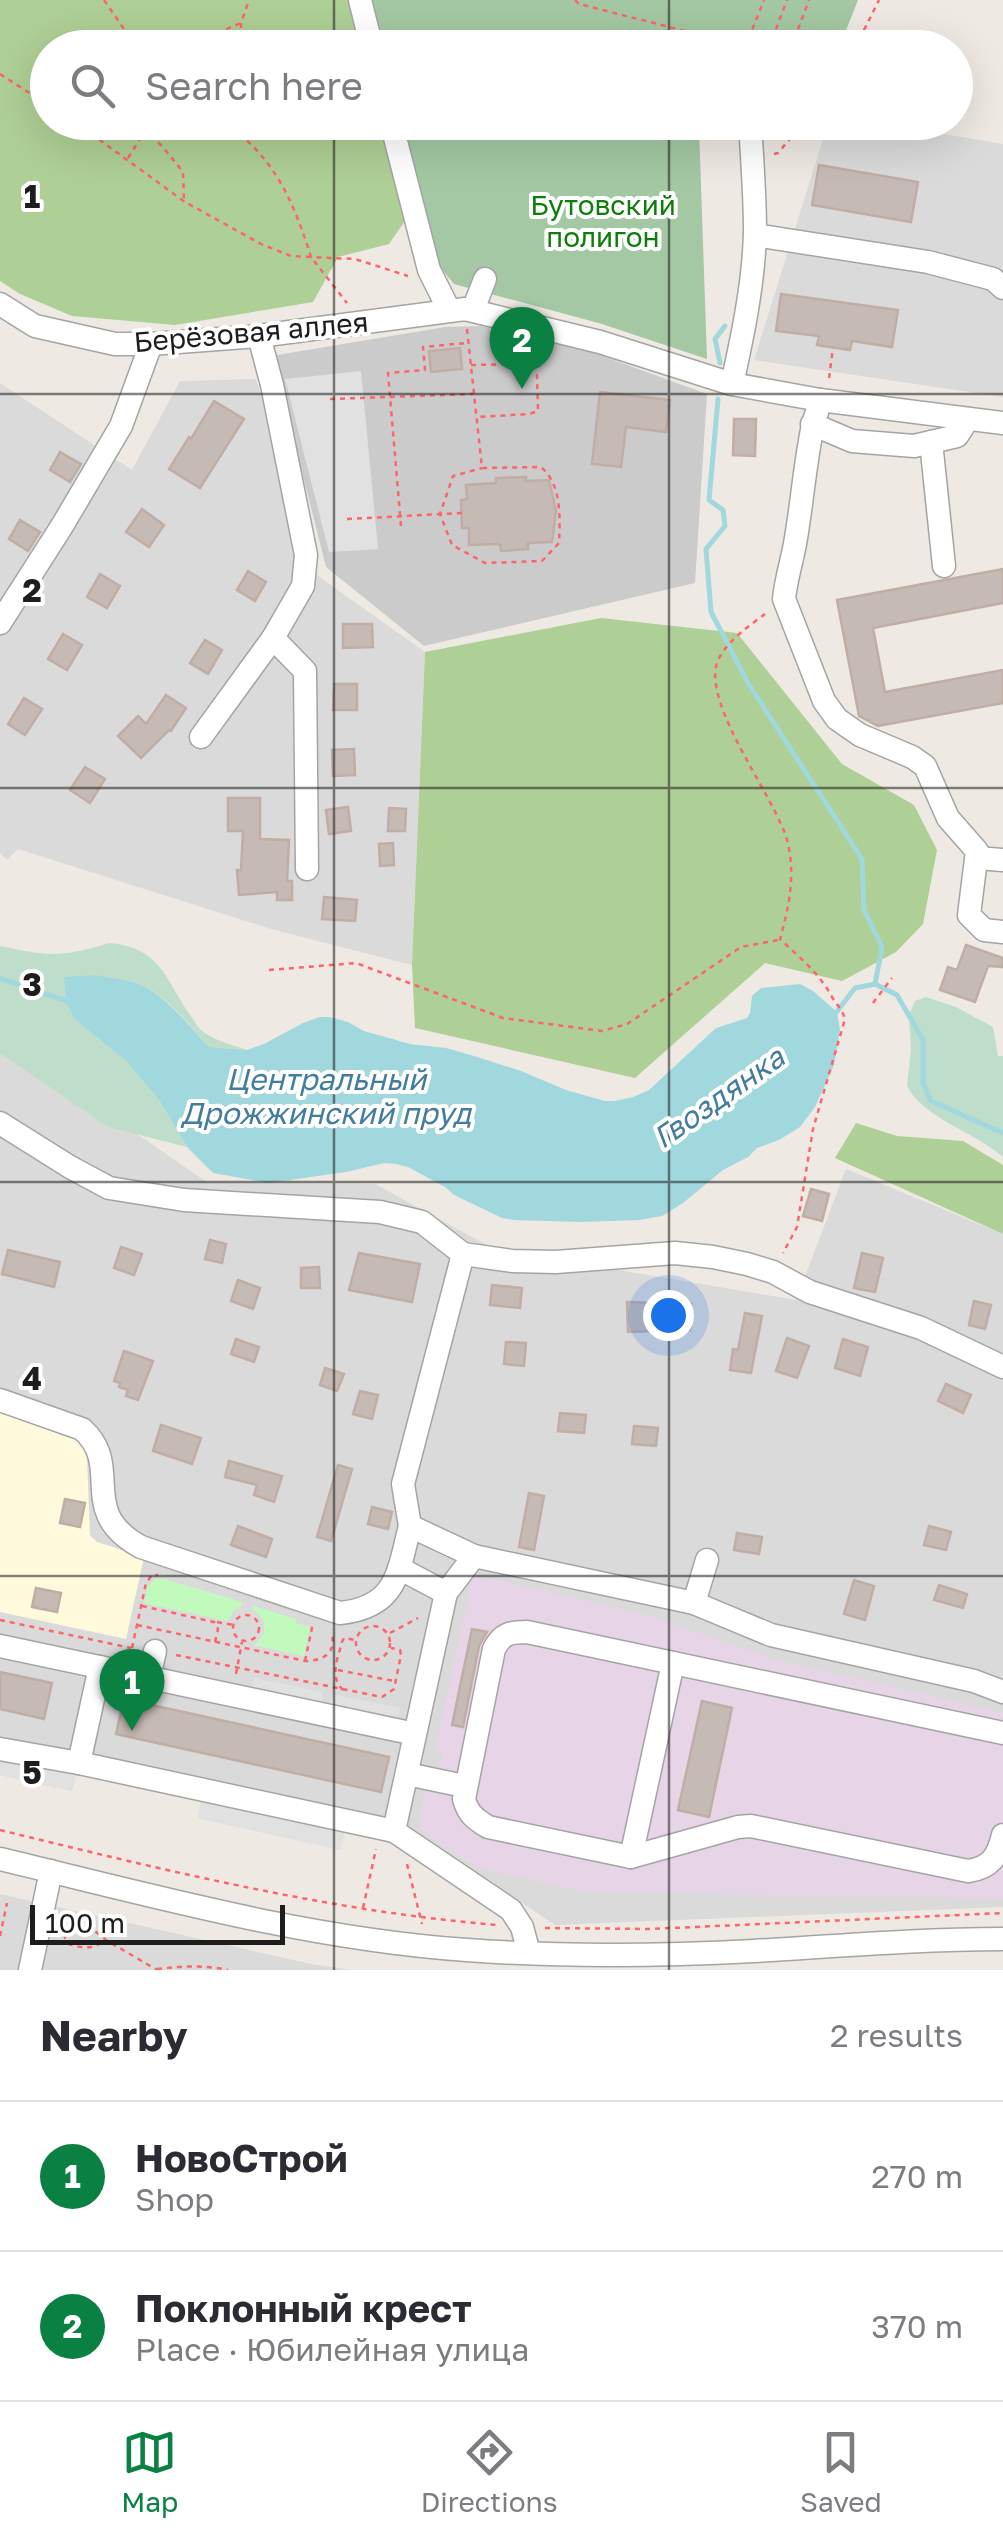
<!DOCTYPE html>
<meta charset="utf-8">
<style>
:root{--surface:#fff;--page:#f2f2f3;--text:#2b2b33;--muted:#7c7c81;--line:#e1e1e2;--accent:#0b8043}
body{margin:0;font-family:"Golos Text",sans-serif;background:var(--page);color:var(--text)}
.scale{position:absolute;left:30px;bottom:25px;width:255px;box-sizing:border-box;padding-left:10px;border:5px solid #1d1d1d;border-top:0;font-size:28px;line-height:35px;white-space:nowrap;color:#1d1d1d;-webkit-text-stroke:8px #fff;paint-order:stroke}
.you{position:absolute;left:668px;top:1315px;width:35px;height:35px;margin:-25px;border:8px solid #fff;border-radius:50%;background:#1a73e8;box-shadow:0 0 0 15px #1a73e833}
.badge{display:grid;place-items:center;width:65px;height:65px;border-radius:50%;background:var(--accent);color:#fff;font-size:32px;font-weight:700}
.pin{position:absolute;translate:-50% -82px;filter:drop-shadow(0 2px 5px #0008)}
.pin::after{content:'';position:absolute;top:52px;width:35px;height:30px;background:inherit;clip-path:polygon(0 0,100% 0,50% 100%)}
.list{margin:0;padding:0;list-style:none}
h2{display:flex;justify-content:space-between;align-items:center;height:130px;margin:0;padding:0 40px;font-size:42px}
h2 small{font-size:32px;font-weight:400;color:var(--muted)}
.list li{display:grid;grid-template-columns:65px 1fr auto;gap:30px;align-items:center;box-sizing:border-box;height:150px;padding:0 40px;border-top:2px solid var(--line)}
.list b{display:block;font-size:38px;white-space:nowrap}
.list p{margin:0;font-size:32px;white-space:nowrap;color:var(--muted)}
.list em{font-size:32px;font-style:normal;color:var(--muted)}
.icon{flex:none;width:55px;height:55px;fill:none;stroke:currentColor;stroke-width:2;stroke-linecap:round;stroke-linejoin:round}
.map{position:relative;flex:none;width:1003px;height:1970px;overflow:hidden}
.search{position:absolute;background:var(--surface);box-shadow:0 10px 40px #0002;left:30px;right:30px;top:30px;height:110px;display:flex;align-items:center;gap:25px;box-sizing:border-box;padding:0 35px;border-radius:55px;color:var(--muted);font-size:38px}
.sheet{height:430px;background:var(--surface)}
nav{display:flex;justify-content:space-around;align-items:center;box-sizing:border-box;height:140px;border-top:2px solid var(--line);background:var(--surface);font-size:28px;color:var(--muted)}
nav a{display:grid;justify-items:center;gap:5px}
nav .on{color:var(--accent)}
.map>svg:first-child{display:block}
.residential{fill:#dbdada}
.industrial{fill:#e8d4e7}
.education{fill:#fffadb}
.religious{fill:#cbcbcb}
.forest{fill:#aecf95}
.wetland{fill:#beddcb}
.cemetery{fill:#a3c8a3}
.park{fill:#c0fbbd}
.parking{fill:#e1e1e1}
.water{fill:#a1d8de}
.lines{fill:none;stroke-linecap:round;stroke-linejoin:round}
.stream{stroke:#a1d8de;stroke-width:5}
.building{fill:#c6bab5;stroke:#c0ada4;stroke-width:2.5}
.minor-casing{stroke:#a4a4a4;stroke-width:25}
.path{stroke:#fe6469;stroke-width:2.5;stroke-dasharray:5 5;stroke-linecap:butt}
.minor{stroke:#fff;stroke-width:22}
.grid{fill:none;stroke:#1d1d1d;stroke-width:2.5;stroke-opacity:0.55}
.labels{text-anchor:middle;stroke-width:8;stroke-linejoin:round;paint-order:stroke}
.park-label{font-size:28px;fill:#0e7e08;stroke:#fff}
.street-label{font-size:28px;fill:#1d1d1d;stroke:#fff}
.water-label{font-size:30px;font-style:italic;fill:#427d9f;stroke:#fff}
.grid-label{font-size:32px;text-anchor:middle;font-weight:bold;fill:#1d1d1d;stroke:#fff;stroke-width:8;stroke-linejoin:round;paint-order:stroke}
</style>
<div class="map">
<svg width="1003" height="1970" viewBox="0 0 1003 1970">
<rect width="100%" height="100%" fill="#eee9e2"/>
<g class="residential">
<path d="M 828,123 L 877,123 L 1003,144 L 1003,397 L 754,360 Z"/>
<path d="M 256,379 L 318,576 L 425,652 L 412,965 L 271,929 L 18,849 L 7,860 L 0,853 L 0,383 L 132,470 L 180,381 Z"/>
<path d="M 0,1039 L 208,1183 L 375,1184 L 494,1249 L 796,1300 L 846,1169 L 1003,1234 L 1003,1907 L 555,1925 L 409,1826 L 399,1846 L 375,1836 L 345,1829 L 340,1850 L 198,1818 L 201,1800 L 76,1773 L 72,1791 L 0,1775 Z"/>
<path d="M 0,1894 L 311,1964 L 352,1970 L 0,1970 Z"/>
</g>
<path class="industrial" d="M 473,1575 L 647,1615 L 774,1659 L 1003,1713 L 1003,1898 L 590,1893 L 478,1868 L 418,1828 L 426,1787 L 435,1788 L 443,1753 L 435,1751 Z"/>
<path class="education" d="M 0,1406 L 76,1437 L 83,1444 L 87,1458 L 90,1535 L 97,1542 L 144,1557 L 126,1639 L 0,1612 Z"/>
<path class="religious" d="M 481,326 L 597,354 L 707,394 L 695,583 L 424,646 L 326,567 L 283,397 L 277,355 L 445,327 Z"/>
<g class="forest">
<path d="M 0,0 L 351,0 L 362,47 L 48,48 L 48,122 L 381,123 L 405,221 L 389,244 L 338,257 L 313,302 L 175,325 L 72,316 L 20,294 L 0,281 Z"/>
<path d="M 601,618 L 737,633 L 842,764 L 914,805 L 937,850 L 923,924 L 896,952 L 842,981 L 765,963 L 635,1078 L 415,1028 L 412,965 L 425,652 Z"/>
<path d="M 856,1123 L 897,1136 L 963,1141 L 1003,1165 L 1003,1234 L 835,1158 Z"/>
</g>
<g class="wetland">
<path d="M 109,943 C 162,947 166,982 193,1019 C 196,1023 198,1028 202,1031 C 213,1040 233,1045 247,1050 L 209,1047 C 191,1027 163,991 137,983 C 124,979 110,978 97,975 L 75,1018 L 126,1061 L 159,1100 L 187,1147 L 108,1127 L 0,1053 L 0,946 C 48,956 61,958 109,943 Z"/>
<path d="M 926,997 L 956,1007 L 993,1027 L 998,1056 L 1003,1056 L 1003,1157 C 975,1132 923,1118 907,1086 L 911,1049 L 909,1015 L 915,1001 Z"/>
</g>
<g class="cemetery">
<path d="M 369,0 L 858,0 L 839,48 L 381,47 Z"/>
<path d="M 400,123 L 790,123 L 788,135 L 726,126 L 699,128 L 707,359 L 602,324 L 454,284 L 434,260 Z"/>
</g>
<g class="park">
<path d="M 156,1579 L 164,1579 L 242,1602 L 241,1607 L 233,1611 L 228,1621 L 144,1603 L 148,1586 Z"/>
<path d="M 253,1606 L 296,1619 L 296,1623 L 310,1627 L 304,1656 L 253,1645 C 269,1636 268,1618 252,1609 Z"/>
</g>
<g class="parking">
<path d="M 361,371 L 378,549 L 329,552 L 285,379 Z"/>
<path d="M 255,1678 L 323,1692 L 321,1703 L 252,1688 Z"/>
<path d="M 332,1694 L 400,1708 L 398,1719 L 330,1705 Z"/>
<path d="M 0,1756 L 76,1773 L 72,1791 L 0,1775 Z"/>
<path d="M 201,1800 L 345,1829 L 340,1850 L 198,1818 Z"/>
</g>
<path class="water" d="M 97,975 C 110,978 124,979 137,983 C 163,992 190,1027 209,1047 L 247,1050 L 264,1044 L 303,1023 L 320,1017 L 329,1017 L 348,1022 L 364,1031 L 410,1044 L 446,1048 L 474,1056 L 521,1071 L 566,1090 L 605,1101 L 615,1101 L 633,1097 L 649,1090 L 716,1028 L 747,1018 L 750,1013 L 752,996 L 761,988 L 800,984 L 813,991 L 837,1012 L 840,1030 L 834,1065 L 815,1107 L 800,1127 L 779,1140 L 757,1148 L 748,1157 L 723,1170 L 683,1203 L 662,1216 L 639,1220 L 581,1222 L 514,1220 L 502,1218 L 454,1195 L 445,1187 L 408,1167 L 396,1164 L 384,1163 L 346,1172 L 269,1183 L 213,1173 L 187,1147 L 159,1100 L 126,1061 L 75,1019 L 66,1002 L 64,977 Z"/>
<g class="lines">
<g class="stream">
<path d="M 720,363 L 715,339 L 725,326"/>
<path d="M 718,399 L 709,500 L 723,510 L 725,526 L 706,549 L 711,612 L 748,683 L 862,859 L 864,910 L 882,947 L 875,984"/>
<path d="M 0,978 L 69,1002"/>
<path d="M 835,1014 L 855,988 L 875,984 L 897,995 L 923,1040 L 923,1083 L 931,1101 L 1003,1133"/>
</g>
</g>
<g class="building">
<path d="M 819,165 L 918,182 L 911,222 L 812,205 Z"/>
<path d="M 781,294 L 898,310 L 892,347 L 852,341 L 850,350 L 817,345 L 819,336 L 776,331 Z"/>
<path d="M 460,348 L 462,369 L 431,372 L 429,351 Z"/>
<path d="M 600,392 L 670,400 L 666,432 L 626,427 L 621,467 L 592,464 Z"/>
<path d="M 214,401 L 244,419 L 200,488 L 169,469 L 189,437 L 191,439 Z"/>
<path d="M 734,419 L 756,419 L 755,456 L 733,455 Z"/>
<path d="M 60,452 L 81,464 L 70,482 L 50,470 Z"/>
<path d="M 526,477 L 526,481 L 549,480 L 556,511 L 552,542 L 528,543 L 528,549 L 501,551 L 500,544 L 469,545 L 469,528 L 462,528 L 461,500 L 467,499 L 466,485 L 496,483 L 496,478 Z"/>
<path d="M 142,509 L 164,525 L 149,547 L 126,532 Z"/>
<path d="M 20,520 L 40,532 L 28,551 L 9,539 Z"/>
<path d="M 1003,569 L 1003,603 L 873,628 L 885,692 L 1003,670 L 1003,703 L 878,726 L 859,716 L 837,600 Z"/>
<path d="M 248,571 L 266,582 L 255,601 L 237,590 Z"/>
<path d="M 100,574 L 120,586 L 107,608 L 87,597 Z"/>
<path d="M 343,624 L 372,624 L 373,647 L 343,648 Z"/>
<path d="M 63,634 L 82,645 L 67,670 L 48,659 Z"/>
<path d="M 205,640 L 222,650 L 208,674 L 190,663 Z"/>
<path d="M 334,684 L 357,684 L 357,710 L 333,710 Z"/>
<path d="M 166,695 L 186,708 L 171,731 L 169,730 L 141,758 L 118,736 L 138,716 L 146,724 Z"/>
<path d="M 24,698 L 42,709 L 25,735 L 8,724 Z"/>
<path d="M 354,749 L 355,775 L 333,776 L 332,750 Z"/>
<path d="M 85,767 L 105,779 L 90,803 L 70,790 Z"/>
<path d="M 228,798 L 260,798 L 260,839 L 289,840 L 287,881 L 292,881 L 292,900 L 277,900 L 277,892 L 239,895 L 237,870 L 241,870 L 243,831 L 228,831 Z"/>
<path d="M 348,807 L 351,831 L 329,834 L 326,810 Z"/>
<path d="M 389,808 L 406,809 L 405,831 L 388,831 Z"/>
<path d="M 393,843 L 394,865 L 380,866 L 379,844 Z"/>
<path d="M 324,897 L 357,900 L 355,921 L 322,919 Z"/>
<path d="M 966,945 L 1003,958 L 1003,967 L 988,966 L 975,1002 L 940,990 L 948,967 L 957,970 Z"/>
<path d="M 811,1189 L 829,1194 L 822,1221 L 803,1216 Z"/>
<path d="M 210,1240 L 226,1244 L 222,1263 L 205,1259 Z"/>
<path d="M 121,1247 L 142,1254 L 134,1275 L 114,1268 Z"/>
<path d="M 8,1250 L 60,1262 L 54,1287 L 2,1274 Z"/>
<path d="M 359,1253 L 420,1264 L 412,1302 L 349,1290 Z"/>
<path d="M 862,1253 L 883,1258 L 875,1292 L 854,1288 Z"/>
<path d="M 319,1267 L 320,1288 L 301,1288 L 301,1268 Z"/>
<path d="M 238,1280 L 260,1288 L 253,1309 L 231,1301 Z"/>
<path d="M 492,1285 L 522,1288 L 520,1308 L 490,1305 Z"/>
<path d="M 974,1301 L 991,1305 L 985,1329 L 969,1325 Z"/>
<path d="M 627,1302 L 691,1304 L 690,1330 L 655,1328 L 655,1331 L 628,1332 Z"/>
<path d="M 745,1313 L 762,1316 L 751,1373 L 730,1370 L 733,1349 L 738,1350 Z"/>
<path d="M 787,1338 L 809,1346 L 797,1378 L 776,1371 Z"/>
<path d="M 236,1339 L 259,1347 L 254,1362 L 231,1354 Z"/>
<path d="M 843,1339 L 868,1347 L 860,1376 L 835,1368 Z"/>
<path d="M 506,1342 L 526,1343 L 524,1366 L 504,1364 Z"/>
<path d="M 124,1351 L 153,1361 L 138,1400 L 126,1396 L 128,1390 L 119,1387 L 120,1383 L 114,1381 Z"/>
<path d="M 325,1368 L 344,1374 L 337,1391 L 320,1385 Z"/>
<path d="M 946,1384 L 971,1395 L 963,1413 L 938,1401 Z"/>
<path d="M 360,1391 L 378,1395 L 372,1419 L 353,1414 Z"/>
<path d="M 560,1413 L 586,1415 L 584,1433 L 558,1431 Z"/>
<path d="M 161,1425 L 201,1438 L 192,1464 L 153,1451 Z"/>
<path d="M 634,1426 L 658,1428 L 656,1446 L 632,1444 Z"/>
<path d="M 229,1461 L 282,1476 L 274,1502 L 254,1495 L 257,1485 L 225,1477 Z"/>
<path d="M 338,1465 L 352,1469 L 331,1541 L 317,1537 Z"/>
<path d="M 529,1493 L 544,1496 L 534,1550 L 519,1547 Z"/>
<path d="M 65,1499 L 85,1503 L 80,1527 L 60,1523 Z"/>
<path d="M 372,1507 L 392,1512 L 388,1529 L 368,1524 Z"/>
<path d="M 238,1526 L 272,1539 L 266,1557 L 231,1545 Z"/>
<path d="M 929,1526 L 951,1532 L 946,1550 L 924,1545 Z"/>
<path d="M 737,1533 L 762,1537 L 759,1554 L 734,1550 Z"/>
<path d="M 854,1580 L 874,1586 L 865,1620 L 844,1614 Z"/>
<path d="M 939,1585 L 967,1594 L 963,1608 L 934,1600 Z"/>
<path d="M 36,1588 L 61,1593 L 57,1612 L 32,1607 Z"/>
<path d="M 472,1629 L 487,1632 L 479,1646 L 463,1727 L 452,1725 Z"/>
<path d="M 0,1672 L 52,1683 L 44,1719 L 0,1709 Z"/>
<path d="M 124,1699 L 389,1757 L 381,1792 L 116,1734 Z"/>
<path d="M 702,1701 L 732,1708 L 709,1817 L 678,1810 Z"/>
</g>
<g class="lines">
<g class="minor-casing">
<g id="minor">
<path d="M 360,0 L 372,48"/>
<path d="M 391,122 L 429,270 L 449,310"/>
<path d="M 755,235 L 928,262 L 993,279 L 1003,288"/>
<path d="M 0,304 L 35,326 L 115,344 L 151,344 L 259,336 L 465,309 L 600,342 L 732,384 L 820,400 L 1003,423"/>
<path d="M 473,310 L 485,279"/>
<path d="M 259,336 L 272,385 L 306,555 L 303,586 L 273,638 L 305,671 L 307,869"/>
<path d="M 732,384 C 743,334 754,282 755,231 C 755,194 752,159 750,122"/>
<path d="M 820,400 C 819,411 813,419 812,430 C 805,465 802,502 796,538 C 793,558 786,578 784,599 L 824,701 L 837,719 L 860,735 L 912,757 L 925,766 L 948,818 L 977,851 L 969,915 L 984,930 L 1003,932"/>
<path d="M 812,424 L 852,441 L 914,446 L 957,436 L 968,419"/>
<path d="M 931,442 L 944,566"/>
<path d="M 0,623 L 62,526 L 121,426 L 151,344"/>
<path d="M 201,737 L 273,638"/>
<path d="M 977,858 L 1003,860"/>
<path d="M 0,1123 L 70,1167 L 109,1188 L 184,1200 L 380,1212 L 422,1222 L 463,1254 L 512,1261 L 556,1262 L 675,1253 L 713,1257 L 747,1264 L 773,1272 L 810,1292 L 921,1328 L 1003,1367"/>
<path d="M 463,1254 L 403,1484 L 410,1526 L 474,1556 L 694,1603 L 707,1560"/>
<path d="M 0,1400 L 82,1429 C 125,1467 75,1511 141,1547 L 340,1613 C 397,1607 398,1573 410,1526"/>
<path d="M 399,1568 L 446,1593"/>
<path d="M 694,1603 L 771,1635 L 974,1681 L 1003,1692"/>
<path d="M 0,1646 L 415,1734"/>
<path d="M 149,1677 L 155,1651"/>
<path d="M 1003,1733 L 527,1632 C 511,1632 502,1633 494,1649 L 464,1799 C 468,1814 475,1819 488,1827 L 631,1857 L 738,1827 L 751,1826 L 968,1871 C 991,1868 998,1856 1003,1835"/>
<path d="M 0,1749 L 79,1763 L 394,1831 L 511,1910 L 522,1927 L 529,1953"/>
<path d="M 79,1763 L 100,1667"/>
<path d="M 407,1774 L 464,1786"/>
<path d="M 394,1831 L 446,1593 L 474,1556"/>
<path d="M 631,1857 L 673,1663"/>
<path d="M 0,1859 C 154,1896 308,1939 467,1950 C 562,1957 659,1956 754,1951 C 837,1946 920,1939 1003,1939"/>
<path d="M 30,1970 L 51,1871"/>
</g>
</g>
<g class="path">
<path d="M 104,0 L 137,48"/>
<path d="M 575,0 L 579,4 L 697,34 L 733,48"/>
<path d="M 180,48 L 241,23"/>
<path d="M 241,48 L 241,23 L 249,0"/>
<path d="M 745,48 L 764,0"/>
<path d="M 769,48 L 787,0"/>
<path d="M 791,48 L 809,0"/>
<path d="M 855,48 L 879,0"/>
<path d="M 0,74 L 48,105"/>
<path d="M 75,122 L 185,202 L 261,244 L 291,256 L 311,257 L 347,303"/>
<path d="M 136,122 L 162,146 L 183,172 L 184,200"/>
<path d="M 230,122 L 243,136"/>
<path d="M 243,122 L 244,138 C 280,169 297,212 311,257 L 355,259 L 408,276"/>
<path d="M 774,154 L 778,153 L 804,122"/>
<path d="M 128,158 L 145,131"/>
<path d="M 467,329 L 482,468 L 541,467 C 562,485 560,517 559,543 L 542,561 L 485,563 L 452,545 L 440,514 L 453,476 L 482,468"/>
<path d="M 471,365 L 527,364 L 537,375 L 538,411 L 529,414 L 478,417"/>
<path d="M 829,378 L 833,348"/>
<path d="M 330,399 L 473,394"/>
<path d="M 347,519 L 462,513"/>
<path d="M 401,526 L 388,373 L 425,370 L 423,347 L 466,343"/>
<path d="M 765,614 C 749,626 724,643 717,663 C 703,706 775,797 787,840 C 796,874 789,907 780,939 C 799,957 820,974 832,997 C 837,1005 842,1009 845,1019 L 813,1129 L 797,1227 L 783,1253"/>
<path d="M 269,970 L 356,963 L 503,1018 L 602,1031 L 627,1024 L 741,947 L 778,940"/>
<path d="M 873,1003 L 892,978"/>
<path d="M 142,1606 L 214,1622 L 218,1629 L 215,1642"/>
<circle cx="246" cy="1628" r="13"/>
<path d="M 0,1620 L 131,1648"/>
<path d="M 217,1622 L 233,1625"/>
<path d="M 137,1625 L 305,1661 C 324,1661 338,1652 331,1632"/>
<circle cx="373" cy="1643" r="17"/>
<path d="M 390,1633 L 418,1618"/>
<path d="M 132,1648 L 146,1583 L 152,1575 L 158,1575"/>
<path d="M 176,1655 L 382,1697 L 394,1689 L 401,1655 L 400,1650 L 391,1648"/>
<path d="M 305,1661 L 313,1623"/>
<path d="M 338,1670 L 394,1681"/>
<path d="M 236,1674 L 242,1642"/>
<path d="M 343,1690 C 329,1677 338,1658 342,1642 L 344,1638 L 355,1640"/>
<path d="M 0,1830 C 164,1870 328,1911 497,1925"/>
<path d="M 407,1864 L 422,1924"/>
<path d="M 363,1908 L 376,1849"/>
<path d="M 80,1919 L 106,1940 L 157,1970"/>
<path d="M 545,1928 L 650,1929 L 1003,1913"/>
<path d="M 91,1930 L 72,1926 L 66,1931 L 65,1938 L 69,1944 C 84,1949 93,1949 106,1940"/>
<path d="M 0,1936 L 7,1903"/>
<path d="M 157,1969 C 181,1966 204,1965 228,1970"/>
</g>
<use href="#minor" class="minor"/>
</g>
<path class="grid" d="M 334,0 L 334,48M 669,0 L 669,48M 334,122 L 334,1970M 669,122 L 669,1970M 0,394 L 1003,394M 0,788 L 1003,788M 0,1182 L 1003,1182M 0,1576 L 1003,1576"/>
<g class="labels">
<g class="park-label">
<text x="603" y="215">Бутовский<tspan x="603" dy="32">полигон</tspan></text>
</g>
<g class="street-label">
<text transform="translate(251 332) rotate(-5)" y="10">Берёзовая аллея</text>
</g>
<g class="water-label">
<text x="326" y="1090">Центральный<tspan x="326" dy="34">Дрожжинский пруд</tspan></text>
<text transform="translate(719 1098) rotate(-35)" y="10">Гвоздянка</text>
</g>
</g>
<g class="grid-label">
<text x="32" y="208">1</text>
<text x="32" y="602">2</text>
<text x="32" y="996">3</text>
<text x="32" y="1390">4</text>
<text x="32" y="1784">5</text>
</g>
</svg>
<div class="scale">100 m</div>
<div class="you"></div>
<div class="pin badge" style="left:132px;top:1731px">1</div>
<div class="pin badge" style="left:522px;top:389px">2</div>
<div class="search"><svg class="icon" aria-label="search" viewBox="0 0 24 24"><circle cx="10" cy="10" r="6"/><path d="M15 15l6 6"/></svg>Search here</div>
</div>
<section class="sheet">
<h2>Nearby<small>2 results</small></h2>
<ul class="list">
<li><span class="badge">1</span><div><b>НовоСтрой</b><p>Shop</p></div><em>270 m</em></li>
<li><span class="badge">2</span><div><b>Поклонный крест</b><p>Place · Юбилейная улица</p></div><em>370 m</em></li>
</ul>
</section>
<nav>
<a class="on"><svg class="icon" aria-label="map" viewBox="0 0 24 24"><path d="M3 6l6-2 6 2 6-2v14l-6 2-6-2-6 2zM9 4v14M15 6v14"/></svg>Map</a>
<a><svg class="icon" aria-label="directions" viewBox="0 0 24 24"><path d="M12 3l9 9-9 9-9-9zM9 14v-3h6M13 9l2 2-2 2"/></svg>Directions</a>
<a><svg class="icon" aria-label="saved" viewBox="0 0 24 24"><path d="M7 4h10v16l-5-4-5 4z"/></svg>Saved</a>
</nav>
